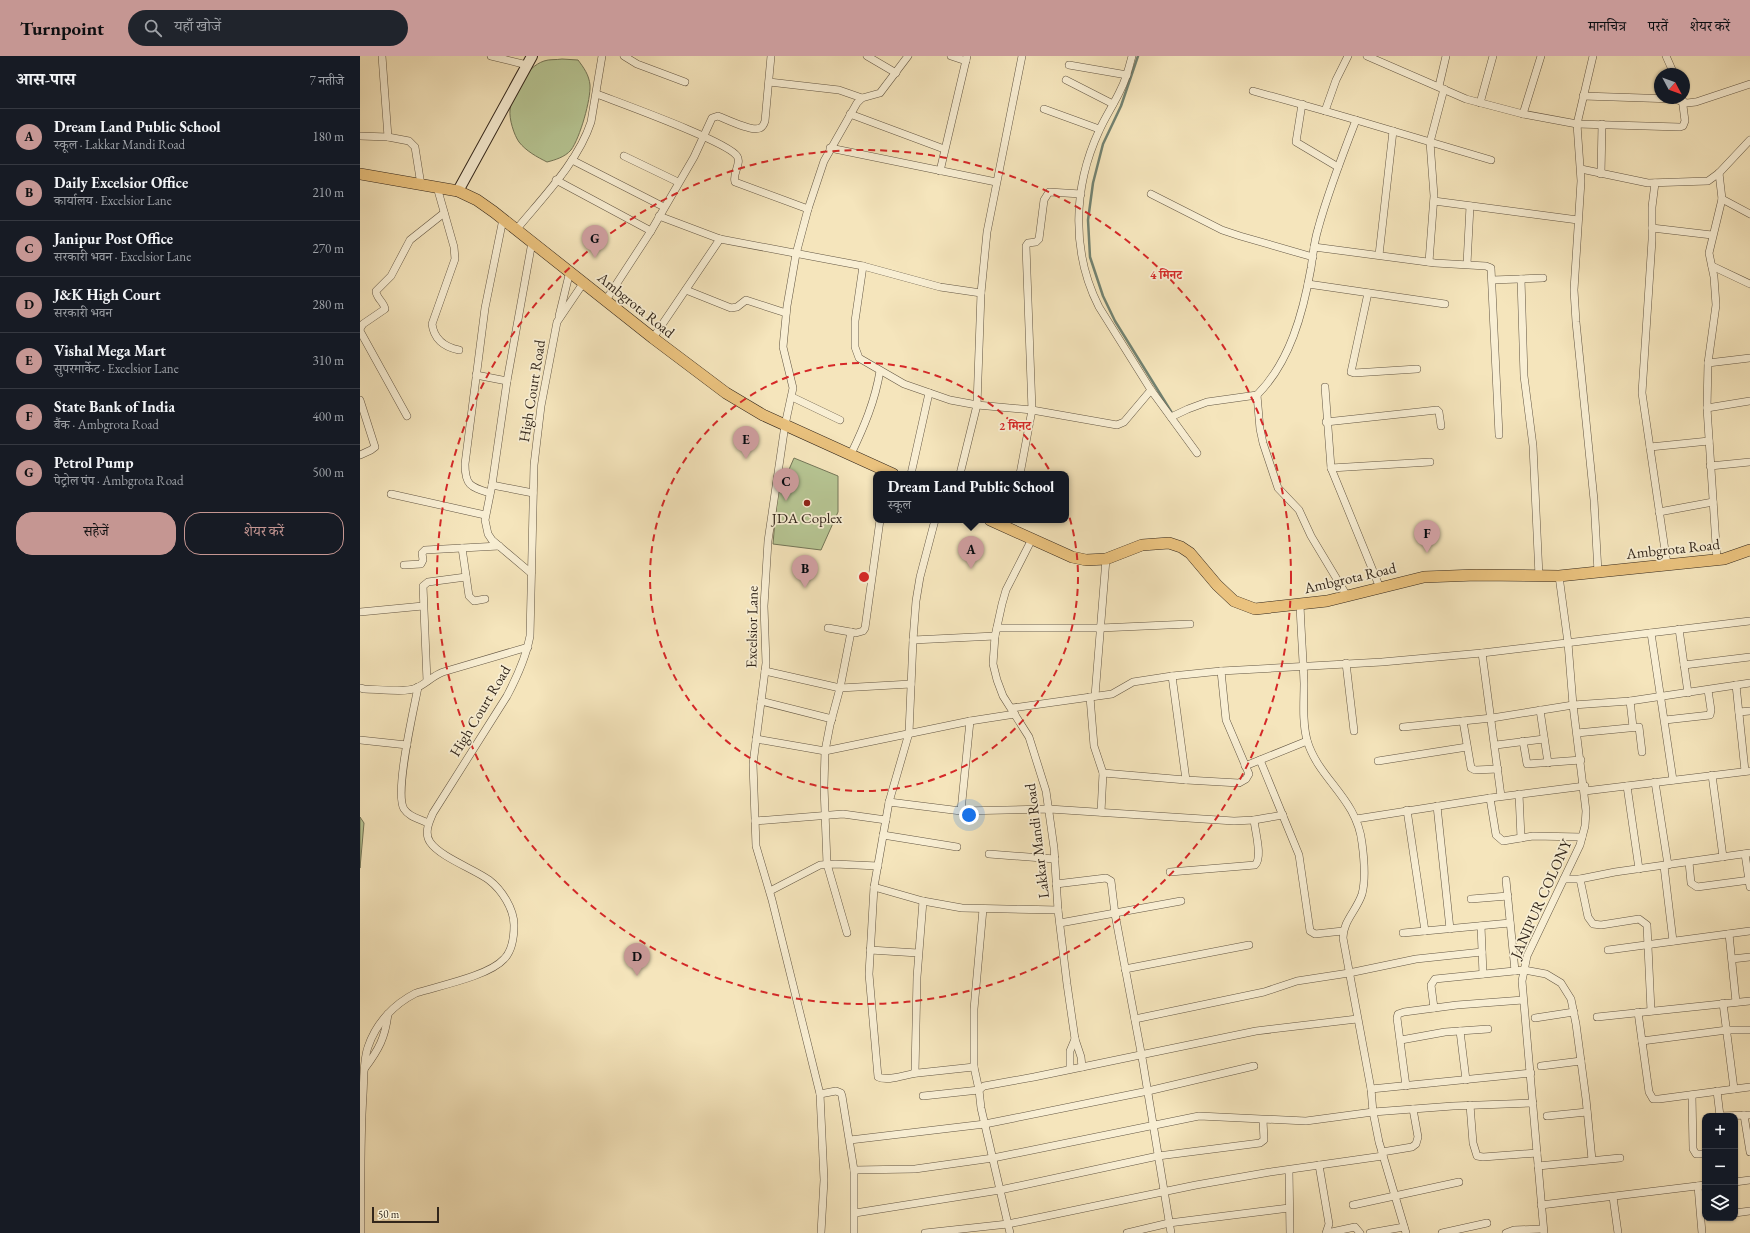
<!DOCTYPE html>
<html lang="hi">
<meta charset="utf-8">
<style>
:root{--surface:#171b24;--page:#20242c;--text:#f1f3f6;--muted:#9ea1a6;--line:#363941;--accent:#c59692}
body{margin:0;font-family:"EB Garamond","Noto Serif Devanagari",serif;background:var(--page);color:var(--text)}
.controls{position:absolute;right:12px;bottom:12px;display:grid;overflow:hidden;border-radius:8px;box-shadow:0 1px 3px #0004}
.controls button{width:36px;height:36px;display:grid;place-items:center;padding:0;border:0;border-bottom:1px solid var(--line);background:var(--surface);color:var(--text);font:20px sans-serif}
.compass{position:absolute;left:1294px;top:12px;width:36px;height:36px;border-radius:50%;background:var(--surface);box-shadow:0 1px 3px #0004;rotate:131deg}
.scale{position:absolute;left:12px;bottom:10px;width:67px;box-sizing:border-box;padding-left:4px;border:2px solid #32261b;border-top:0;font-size:11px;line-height:14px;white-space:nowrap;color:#32261b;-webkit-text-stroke:3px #f8eed3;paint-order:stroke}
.you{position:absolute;left:609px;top:759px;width:14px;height:14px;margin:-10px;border:3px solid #fff;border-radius:50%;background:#1a73e8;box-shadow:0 0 0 6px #1a73e833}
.badge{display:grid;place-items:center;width:26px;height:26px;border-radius:50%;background:var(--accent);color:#111;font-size:13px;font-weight:700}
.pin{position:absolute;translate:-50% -33px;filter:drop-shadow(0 1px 2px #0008)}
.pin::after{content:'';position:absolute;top:21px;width:14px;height:12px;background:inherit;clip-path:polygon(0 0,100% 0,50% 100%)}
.popup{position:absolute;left:513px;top:415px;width:196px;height:52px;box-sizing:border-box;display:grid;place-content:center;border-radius:8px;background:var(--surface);filter:drop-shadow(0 1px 3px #0005);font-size:13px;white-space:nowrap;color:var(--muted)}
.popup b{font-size:15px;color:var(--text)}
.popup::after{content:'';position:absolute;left:50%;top:100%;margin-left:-8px;border:8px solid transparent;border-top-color:var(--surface)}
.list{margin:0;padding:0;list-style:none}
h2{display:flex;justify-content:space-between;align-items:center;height:52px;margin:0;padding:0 16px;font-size:17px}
h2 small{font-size:13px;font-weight:400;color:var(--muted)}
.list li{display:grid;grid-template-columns:26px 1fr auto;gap:12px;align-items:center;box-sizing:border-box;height:56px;padding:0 16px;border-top:1px solid var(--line)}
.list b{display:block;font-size:15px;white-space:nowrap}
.list p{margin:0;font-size:13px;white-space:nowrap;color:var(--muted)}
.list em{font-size:13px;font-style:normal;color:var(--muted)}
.actions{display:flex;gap:8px;padding:12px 16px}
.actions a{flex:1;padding:9px 0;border:1px solid var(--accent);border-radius:16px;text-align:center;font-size:14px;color:var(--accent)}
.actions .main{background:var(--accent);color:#111}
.icon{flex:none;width:22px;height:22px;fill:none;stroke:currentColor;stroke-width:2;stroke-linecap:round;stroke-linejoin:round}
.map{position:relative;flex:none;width:1390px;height:1177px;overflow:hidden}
header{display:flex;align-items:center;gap:24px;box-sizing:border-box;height:56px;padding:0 20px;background:var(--accent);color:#111}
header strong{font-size:19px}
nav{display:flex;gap:22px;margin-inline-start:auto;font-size:14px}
.search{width:280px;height:36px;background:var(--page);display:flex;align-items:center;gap:10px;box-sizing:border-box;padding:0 14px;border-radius:22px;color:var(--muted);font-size:15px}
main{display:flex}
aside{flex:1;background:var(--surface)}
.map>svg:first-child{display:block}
.green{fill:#b7c694;stroke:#747658}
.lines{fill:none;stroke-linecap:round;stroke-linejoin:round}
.stream{stroke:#728271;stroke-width:2.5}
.street-casing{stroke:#635643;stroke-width:8}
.secondary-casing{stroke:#32261b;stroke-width:12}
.primary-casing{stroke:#32261b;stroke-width:12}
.street{stroke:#f8eed3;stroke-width:7}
.secondary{stroke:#f8eed3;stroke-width:10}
.primary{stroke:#eac27e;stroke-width:11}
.ring{fill:none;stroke:#d62828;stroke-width:2;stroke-dasharray:7 5}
.poi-dot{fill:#8f2418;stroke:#f8eed3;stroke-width:1.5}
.labels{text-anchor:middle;stroke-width:3.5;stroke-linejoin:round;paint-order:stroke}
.street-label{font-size:15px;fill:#32261b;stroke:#f8eed3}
.poi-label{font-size:15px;fill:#32261b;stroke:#f8eed3}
.centre{fill:#d62828;stroke:#f8eed3;stroke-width:2}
.ring-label{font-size:12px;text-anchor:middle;font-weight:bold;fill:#d62828;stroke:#f8eed3;stroke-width:3.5;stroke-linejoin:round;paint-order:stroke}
</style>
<header>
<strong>Turnpoint</strong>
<div class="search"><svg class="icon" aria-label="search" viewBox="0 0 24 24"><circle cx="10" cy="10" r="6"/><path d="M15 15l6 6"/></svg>यहाँ खोजें</div>
<nav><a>मानचित्र</a><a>परतें</a><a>शेयर करें</a></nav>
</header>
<main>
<aside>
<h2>आस-पास<small>7 नतीजे</small></h2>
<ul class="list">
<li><span class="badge">A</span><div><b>Dream Land Public School</b><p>स्कूल · Lakkar Mandi Road</p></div><em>180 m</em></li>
<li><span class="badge">B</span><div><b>Daily Excelsior Office</b><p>कार्यालय · Excelsior Lane</p></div><em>210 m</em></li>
<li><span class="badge">C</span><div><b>Janipur Post Office</b><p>सरकारी भवन · Excelsior Lane</p></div><em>270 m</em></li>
<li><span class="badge">D</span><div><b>J&amp;K High Court</b><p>सरकारी भवन</p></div><em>280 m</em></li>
<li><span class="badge">E</span><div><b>Vishal Mega Mart</b><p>सुपरमार्केट · Excelsior Lane</p></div><em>310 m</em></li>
<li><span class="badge">F</span><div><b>State Bank of India</b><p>बैंक · Ambgrota Road</p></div><em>400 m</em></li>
<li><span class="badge">G</span><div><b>Petrol Pump</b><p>पेट्रोल पंप · Ambgrota Road</p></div><em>500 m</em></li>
</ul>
<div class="actions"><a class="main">सहेजें</a><a>शेयर करें</a></div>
</aside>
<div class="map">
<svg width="1390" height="1177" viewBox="0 0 1390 1177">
<rect width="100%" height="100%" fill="#f5e5bc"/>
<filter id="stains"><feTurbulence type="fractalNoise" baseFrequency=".005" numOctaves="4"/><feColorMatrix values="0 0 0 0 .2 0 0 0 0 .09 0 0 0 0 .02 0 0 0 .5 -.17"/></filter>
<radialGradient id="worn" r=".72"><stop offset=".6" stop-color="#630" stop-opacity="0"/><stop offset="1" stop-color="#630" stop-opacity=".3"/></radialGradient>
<g class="green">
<path d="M 202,3 L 218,4 C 224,12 229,19 230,29 C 231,43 220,82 211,94 C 205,101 195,104 187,106 C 177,101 166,95 159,86 C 154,79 149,63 150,54 C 152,37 166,11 184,5 C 189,3 197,4 202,3 Z"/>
<path d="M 434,402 L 478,420 L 478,456 L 461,494 L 413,488 L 417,441 Z"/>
<path d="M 0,761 L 4,767 L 0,812 Z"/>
</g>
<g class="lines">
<path class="stream" d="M 778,0 L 761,50 L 743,88 L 733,127 L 728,164 L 730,201 L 743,240 L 755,265 L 812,357"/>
<g class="street-casing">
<g id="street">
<path d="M 22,0 L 28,81 L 49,85 L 55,91 L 61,129"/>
<path d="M 131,0 L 167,9"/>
<path d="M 264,0 L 277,8 L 325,26"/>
<path d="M 507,0 L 536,17"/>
<path d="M 591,0 L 606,5"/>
<path d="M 772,0 C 769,12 766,24 760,35 C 754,48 745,61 739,75 C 713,131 711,196 739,251 L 791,334 L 837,397"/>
<path d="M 1007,0 L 1106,43 L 1163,58 L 1217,68 L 1320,71 L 1323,70 L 1325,65 L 1322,42"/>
<path d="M 1233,0 L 1217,68 L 1221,125 L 1214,234 L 1216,266 L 1234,444 L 1238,516"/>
<path d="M 1306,0 L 1314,18"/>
<path d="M 709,9 L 767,19"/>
<path d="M 706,24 L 753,48"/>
<path d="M 409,26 L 479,34 L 502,42"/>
<path d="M 1079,30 L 1086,0"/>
<path d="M 893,35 L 965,55"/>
<path d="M 237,38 C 260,47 367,85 377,100 C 382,107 372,118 375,126 L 448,153"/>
<path d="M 1223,40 L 1314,43 L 1327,47 L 1336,46 L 1390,28"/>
<path d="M 1120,47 L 1133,0"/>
<path d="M 942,48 L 936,86 L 978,111"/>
<path d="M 684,53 L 739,73"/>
<path d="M 490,58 L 584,93"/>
<path d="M 1163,58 L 1181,0"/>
<path d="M 996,64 L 1131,104"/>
<path d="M 0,80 L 28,81"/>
<path d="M 470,92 L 636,126"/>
<path d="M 264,100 L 318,126"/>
<path d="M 212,104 L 304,151"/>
<path d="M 1221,113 L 1288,127 L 1348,125 L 1359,117 L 1390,84"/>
<path d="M 580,115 L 607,0"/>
<path d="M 1241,118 L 1242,68"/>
<path d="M 196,124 L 291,175"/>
<path d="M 1295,127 L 1292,151 L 1292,184 L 1282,337 L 1307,508"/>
<path d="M 77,131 L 94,191 L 95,203 L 72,268 C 74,283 84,291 99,294"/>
<path d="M 791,138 L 862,174 L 880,180 L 953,201"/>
<path d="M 1362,143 L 1390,158"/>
<path d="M 1074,145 L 1218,164"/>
<path d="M 299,160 L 360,183 L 503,210 L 580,231 L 621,237"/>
<path d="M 1292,172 L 1352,179"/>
<path d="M 156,174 C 183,141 218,106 231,66 L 242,0"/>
<path d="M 954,191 L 1075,207 L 1126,210 L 1131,212 L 1139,379"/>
<path d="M 1019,199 L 1033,75"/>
<path d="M 1069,206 L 1074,140 L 1070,86 L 1084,33"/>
<path d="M 1107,208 L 1110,150"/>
<path d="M 503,210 L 495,265 L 495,291 L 499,302 L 544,328 L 590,344 L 617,349 L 672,354 L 666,190 L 668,187 L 676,186 L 679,183 L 684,144 L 689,136 L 721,138"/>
<path d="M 1352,210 L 1390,228"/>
<path d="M 1161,223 L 1164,320 L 1173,390 L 1179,520"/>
<path d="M 1132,224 L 1183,222"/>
<path d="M 948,228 L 1085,248"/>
<path d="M 326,234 L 371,252 L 377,251 L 386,244 L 426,257"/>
<path d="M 1008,237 L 991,316 L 994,317 L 1057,313"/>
<path d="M 246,244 L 291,175 L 334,101 L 352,62 L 358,60 C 366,63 392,76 400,72 C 403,71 404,68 405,65 L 411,0"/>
<path d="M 199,260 L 210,215"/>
<path d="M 0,273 L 3,268 L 25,253 C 24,246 16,242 16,235 L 31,220 L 50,184 L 84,157"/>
<path d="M 0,275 L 47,360"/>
<path d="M 293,282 L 360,183"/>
<path d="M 1348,307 L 1390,302"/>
<path d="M 116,319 L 147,325"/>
<path d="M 965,331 L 971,412 L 1020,532"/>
<path d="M 897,339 C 930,306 943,257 951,212 C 953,199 954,186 958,173 C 968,136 982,100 996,64 L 965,55 L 976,24 L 988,0"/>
<path d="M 432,341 L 480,364"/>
<path d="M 0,344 L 15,391 L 11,394 L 0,399"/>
<path d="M 1347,352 L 1390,345"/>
<path d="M 811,361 L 828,353 L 847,346 L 897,339 L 900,373 L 903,387 L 918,432 L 939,454 L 951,480 L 987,540"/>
<path d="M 966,366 L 1077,354 L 1079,356 L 1081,370"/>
<path d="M 1290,391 L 1349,385"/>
<path d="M 491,398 C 504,371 515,345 520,315"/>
<path d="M 1350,410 L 1390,406"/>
<path d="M 971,412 L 1070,406"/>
<path d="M 551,418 L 569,337"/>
<path d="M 600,418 L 617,349 L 621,237 L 627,176 L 662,0"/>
<path d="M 660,418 L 672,354 L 757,369 L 764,366 L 791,334"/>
<path d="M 132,429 L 173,437"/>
<path d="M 130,437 C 111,431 105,430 105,408 L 125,252 L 143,163"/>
<path d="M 31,438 L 125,459"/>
<path d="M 1299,456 L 1353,446"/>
<path d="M 575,464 L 560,521 L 556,545 L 553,584 L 549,677 L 529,746 L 514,831 L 509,918 L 518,1021 C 528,1026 546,1018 558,1017 C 576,1015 595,1013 614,1011"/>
<path d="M 672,483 L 646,534 L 642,548 L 635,580 L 633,608 L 637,624 L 643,640 L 669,681 L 686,735 L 694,792 L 698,854 L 707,928 L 715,983 L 721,1001 L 722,1011"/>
<path d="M 102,492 L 109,540 L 114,545 L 125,543"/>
<path d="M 1357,504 L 1347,352 L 1348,307 L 1356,249 L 1354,221 L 1349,197 L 1362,143 L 1359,117"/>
<path d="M 44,509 L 61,508 L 63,504 L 62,497 L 65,494 L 139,490"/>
<path d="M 171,517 L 132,484 L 128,478 L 125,464 L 132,429 L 147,325 L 172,186"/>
<path d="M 940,548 C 941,575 943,601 944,627 C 944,645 942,666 947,684 C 958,723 997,742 1002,787 C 1004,802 1006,823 1002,838 C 997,854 983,865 983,882 L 1011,1033 L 1013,1056 L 1019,1086 L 1046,1177"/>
<path d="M 0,556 L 63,550"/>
<path d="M 468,572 L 496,577 L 503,575 L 505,572 L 520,464"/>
<path d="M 637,572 L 740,572 L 830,568"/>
<path d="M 1319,573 L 1328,637"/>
<path d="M 1291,577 L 1313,724"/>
<path d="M 553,584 L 635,580"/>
<path d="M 1122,597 L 1141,740"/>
<path d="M 986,607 L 994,675"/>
<path d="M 1324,609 L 1390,601"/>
<path d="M 405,615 L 480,632 L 551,628"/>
<path d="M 812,620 L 826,724"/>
<path d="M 67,625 L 63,530 L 68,526 L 106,521"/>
<path d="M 1376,629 L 1385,715"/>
<path d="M 58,631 C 54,653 34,737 44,753 C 49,761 60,763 68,767"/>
<path d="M 0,632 L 4,633 C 16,633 46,637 56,632 C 66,628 72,620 83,616 L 168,591"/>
<path d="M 735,640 L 746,503"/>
<path d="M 730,641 L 734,690 L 743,717 L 741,756"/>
<path d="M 401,645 L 472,663"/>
<path d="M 1270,645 L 1273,671"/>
<path d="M 652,652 L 752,638 L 773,626 L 812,620 L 861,615 L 1022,606 L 1122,597 L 1390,565"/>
<path d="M 1180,654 L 1188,707"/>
<path d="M 1379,656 L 1390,655"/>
<path d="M 1305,664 L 1350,659 L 1351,654 L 1348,634"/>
<path d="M 1103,665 L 1111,712 L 1115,714 L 1138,713"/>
<path d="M 1043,671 L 1132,662 L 1213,649 L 1270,645 L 1390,627"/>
<path d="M 1217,677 L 1279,671 L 1282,696"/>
<path d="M 396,683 L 465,695 L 610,665 L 655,658"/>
<path d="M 0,684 L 47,689"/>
<path d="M 1163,685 L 1167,708 L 1221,704"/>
<path d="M 1136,689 L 1184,683"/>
<path d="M 900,704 L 939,799 L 950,875 L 955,878 L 983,875"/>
<path d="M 1018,705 L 1107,691"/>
<path d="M 885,710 L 947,685"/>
<path d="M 743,717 L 826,724 L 879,727 L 886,723 L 889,718 L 866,664 L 861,615"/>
<path d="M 1352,719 L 1363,801"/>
<path d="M 1295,726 L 1308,809"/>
<path d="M 1267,730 L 1279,813"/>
<path d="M 1225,735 L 1390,715"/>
<path d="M 1159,738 L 1161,782"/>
<path d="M 1130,742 L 1136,779 L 1143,785 L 1173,780 L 1222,781"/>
<path d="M 529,746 L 601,755 L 689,753 L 874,765 L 894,764 L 923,759"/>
<path d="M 1077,750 L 1090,873"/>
<path d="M 1047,754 L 1065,875"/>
<path d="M 601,755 L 610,665"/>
<path d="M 996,763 L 1130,742 L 1225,730"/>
<path d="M 395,765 L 483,758 L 526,764"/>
<path d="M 523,779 L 597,791"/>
<path d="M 629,798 L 695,803"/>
<path d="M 1385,798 L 1390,831"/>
<path d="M 1329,806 L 1331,827 L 1337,831 L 1390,824"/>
<path d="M 1304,810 L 1313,885"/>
<path d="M 810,816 L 895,809 C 903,802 895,775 894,764"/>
<path d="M 1204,823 L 1220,823 L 1255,816 L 1390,797"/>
<path d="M 1220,823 L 1228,861 L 1233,868 L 1241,869 L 1279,863 L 1287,869 L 1291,955"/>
<path d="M 1146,824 L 1155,915"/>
<path d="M 696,828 L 746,822 L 751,825 L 755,858 L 783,1007 L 811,1177"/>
<path d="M 514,831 L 563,845 L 602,852 L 698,854"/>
<path d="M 410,835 L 460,809 L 475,808 L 518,810"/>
<path d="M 1111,843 L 1148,840"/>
<path d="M 700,867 L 821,845"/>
<path d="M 1121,870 L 1123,918"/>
<path d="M 487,877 L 467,808 L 464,730 L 465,695 L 470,669 L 480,632 L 491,576"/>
<path d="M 1043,877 L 1150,867"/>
<path d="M 1369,878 L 1376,946"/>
<path d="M 510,894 L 558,897"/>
<path d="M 1248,894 L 1390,875"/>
<path d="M 1372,903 L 1390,901"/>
<path d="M 765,913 L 889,889"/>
<path d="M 1363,947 L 1374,1033"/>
<path d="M 1074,952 L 1071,929 L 1075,923 L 1164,914 L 1186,918 L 1201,927 L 1211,943 L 1216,968 L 1226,1043 L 1232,1104"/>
<path d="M 1278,956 L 1289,1036 L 1293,1043 L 1299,1043 L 1390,1031"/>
<path d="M 1237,961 L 1390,945"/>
<path d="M 1175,962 L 1214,956"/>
<path d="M 775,963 L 904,936 L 937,925 L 989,917 L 1056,903 L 1122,896"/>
<path d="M 1100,975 L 1106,1024"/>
<path d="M 1041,984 L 1085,976 L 1128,973"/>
<path d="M 1282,985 L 1367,974 L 1390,974"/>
<path d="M 1181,1010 L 1221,1005"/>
<path d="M 5,1012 C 19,993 25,982 28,958"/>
<path d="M 710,1013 L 710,995 L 715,983"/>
<path d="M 555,1017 L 557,921 L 563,845"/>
<path d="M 1046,1030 L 1037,962 L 1038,958 L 1044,956 L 1097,949 L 1163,944"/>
<path d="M 1011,1033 L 1171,1017"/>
<path d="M 1357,1035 L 1360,1060"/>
<path d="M 460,1038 L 464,1124 L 461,1177"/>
<path d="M 1332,1039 L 1333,1093 L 1336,1098 L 1345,1098"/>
<path d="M 563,1040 L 619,1034 L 614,1011 L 614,953 L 623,853"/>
<path d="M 1110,1049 L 1113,1087 L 1117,1100 L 1123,1101 L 1177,1097"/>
<path d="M 1384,1059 L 1390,1096"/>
<path d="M 1187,1060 L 1227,1056"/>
<path d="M 1360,1060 L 1390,1059"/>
<path d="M 490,1084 L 625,1068 L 788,1035 L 894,1010"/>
<path d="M 1022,1096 L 1052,1091 L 1056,1088 L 1058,1081 L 1053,1053"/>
<path d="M 959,1109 L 969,1168 L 966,1177"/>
<path d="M 1178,1110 L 1260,1102"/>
<path d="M 494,1114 L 555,1113 L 633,1102 L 839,1060 L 946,1065 L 1013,1056 L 1093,1050 L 1173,1047"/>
<path d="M 929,1114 L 930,1177"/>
<path d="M 1375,1126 L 1390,1124"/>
<path d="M 1338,1130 L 1342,1177"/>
<path d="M 1253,1141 L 1258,1177"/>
<path d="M 993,1149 L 1099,1126"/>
<path d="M 1181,1149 L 1345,1129"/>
<path d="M 495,1157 L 640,1134 L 798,1100 L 900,1087 L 904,1084 L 903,1064"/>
<path d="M 1375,1157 L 1390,1155"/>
<path d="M 1,1177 C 1,1131 0,1085 3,1039 C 4,1024 3,1005 8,991 C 16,967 34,948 56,937 C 78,930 129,920 144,903 C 152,895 154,880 154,869 C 154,853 142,834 129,824 C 114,813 80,801 70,786 C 64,777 69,766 73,757 L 147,640 C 157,621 166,602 170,580 L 174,409 L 181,350 L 197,266 L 224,226"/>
<path d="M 494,1177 L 494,1114 L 482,1040 L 481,1037 L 476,1035 L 460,1038 L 412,844 L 396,790 L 393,708 L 406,607 L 404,550 L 408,485 L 425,369 L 433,332 L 423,291 L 427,250 L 436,198 L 448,153 L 464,105 L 497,47 L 502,42 L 520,37 L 548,0"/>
<path d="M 565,1177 L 648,1168 L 836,1129 L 910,1116 L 1023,1100"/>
<path d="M 650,1177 L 621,1052 L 619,1034 L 624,1030 L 674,1021 L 896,975 L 997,963"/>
<path d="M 767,1177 L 809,1167 L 929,1152"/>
<path d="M 967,1177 L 995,1171 L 1000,1177"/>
<path d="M 1010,1177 L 1044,1171"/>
<path d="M 1082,1177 L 1127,1167"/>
<path d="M 1146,1177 L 1154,1174 L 1183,1173"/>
<path d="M 1184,1177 L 1162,925 L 1167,900 L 1220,789 L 1225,770 L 1226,755 L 1213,649 L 1208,587 L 1199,520"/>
</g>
</g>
<g class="secondary-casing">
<path id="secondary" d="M 98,135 L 172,0"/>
</g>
<g class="primary-casing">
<g id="primary">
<path d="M 0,118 L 98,135 L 117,144 L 134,156 L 293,282 L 366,337 L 403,359 L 533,418"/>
<path d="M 630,464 L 712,501 L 726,504 L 746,503 L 782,489 L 809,487 L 821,491 L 830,497 L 857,529 L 874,545 L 895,553 L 967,545 L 1064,521 L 1116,519 L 1199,520 L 1364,503 L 1390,494"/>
</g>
</g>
<use href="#street" class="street"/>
<use href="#secondary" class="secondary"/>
<use href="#primary" class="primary"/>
</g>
<g class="ring">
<circle cx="504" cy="521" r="214"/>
<circle cx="504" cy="521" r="427"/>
</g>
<circle class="poi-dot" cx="447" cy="447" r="4"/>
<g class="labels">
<g class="street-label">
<text transform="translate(276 249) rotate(39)" y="5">Ambgrota Road</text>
<text transform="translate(172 335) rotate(-81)" y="5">High Court Road</text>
<text transform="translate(1313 493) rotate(-6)" y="5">Ambgrota Road</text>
<text transform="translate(990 522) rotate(-13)" y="5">Ambgrota Road</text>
<text transform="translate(392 571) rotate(-89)" y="5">Excelsior Lane</text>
<text transform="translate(120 655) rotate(-59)" y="5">High Court Road</text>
<text transform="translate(677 785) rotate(-97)" y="5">Lakkar Mandi Road</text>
<text transform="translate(1181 843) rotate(-66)" y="5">JANIPUR COLONY</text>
</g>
<g class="poi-label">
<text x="447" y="467">JDA Coplex</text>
</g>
</g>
<circle cx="504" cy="521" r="6" class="centre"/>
<g class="ring-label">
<text x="806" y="223">4 मिनट</text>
<text x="655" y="374">2 मिनट</text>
</g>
<rect width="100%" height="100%" filter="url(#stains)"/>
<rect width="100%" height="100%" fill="url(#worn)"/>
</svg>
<div class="controls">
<button>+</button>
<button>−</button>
<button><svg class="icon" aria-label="layers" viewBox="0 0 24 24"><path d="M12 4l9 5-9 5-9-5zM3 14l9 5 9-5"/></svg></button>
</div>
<svg class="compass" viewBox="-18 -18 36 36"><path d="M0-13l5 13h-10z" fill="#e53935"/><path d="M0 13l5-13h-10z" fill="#9ea1a6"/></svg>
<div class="scale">50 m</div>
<div class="you"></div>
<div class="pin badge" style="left:611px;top:513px">A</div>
<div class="popup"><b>Dream Land Public School</b>स्कूल</div>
<div class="pin badge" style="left:445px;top:532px">B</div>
<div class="pin badge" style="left:426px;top:445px">C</div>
<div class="pin badge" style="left:277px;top:920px">D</div>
<div class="pin badge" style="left:386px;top:403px">E</div>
<div class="pin badge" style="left:1067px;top:497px">F</div>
<div class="pin badge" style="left:235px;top:202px">G</div>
</div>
</main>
